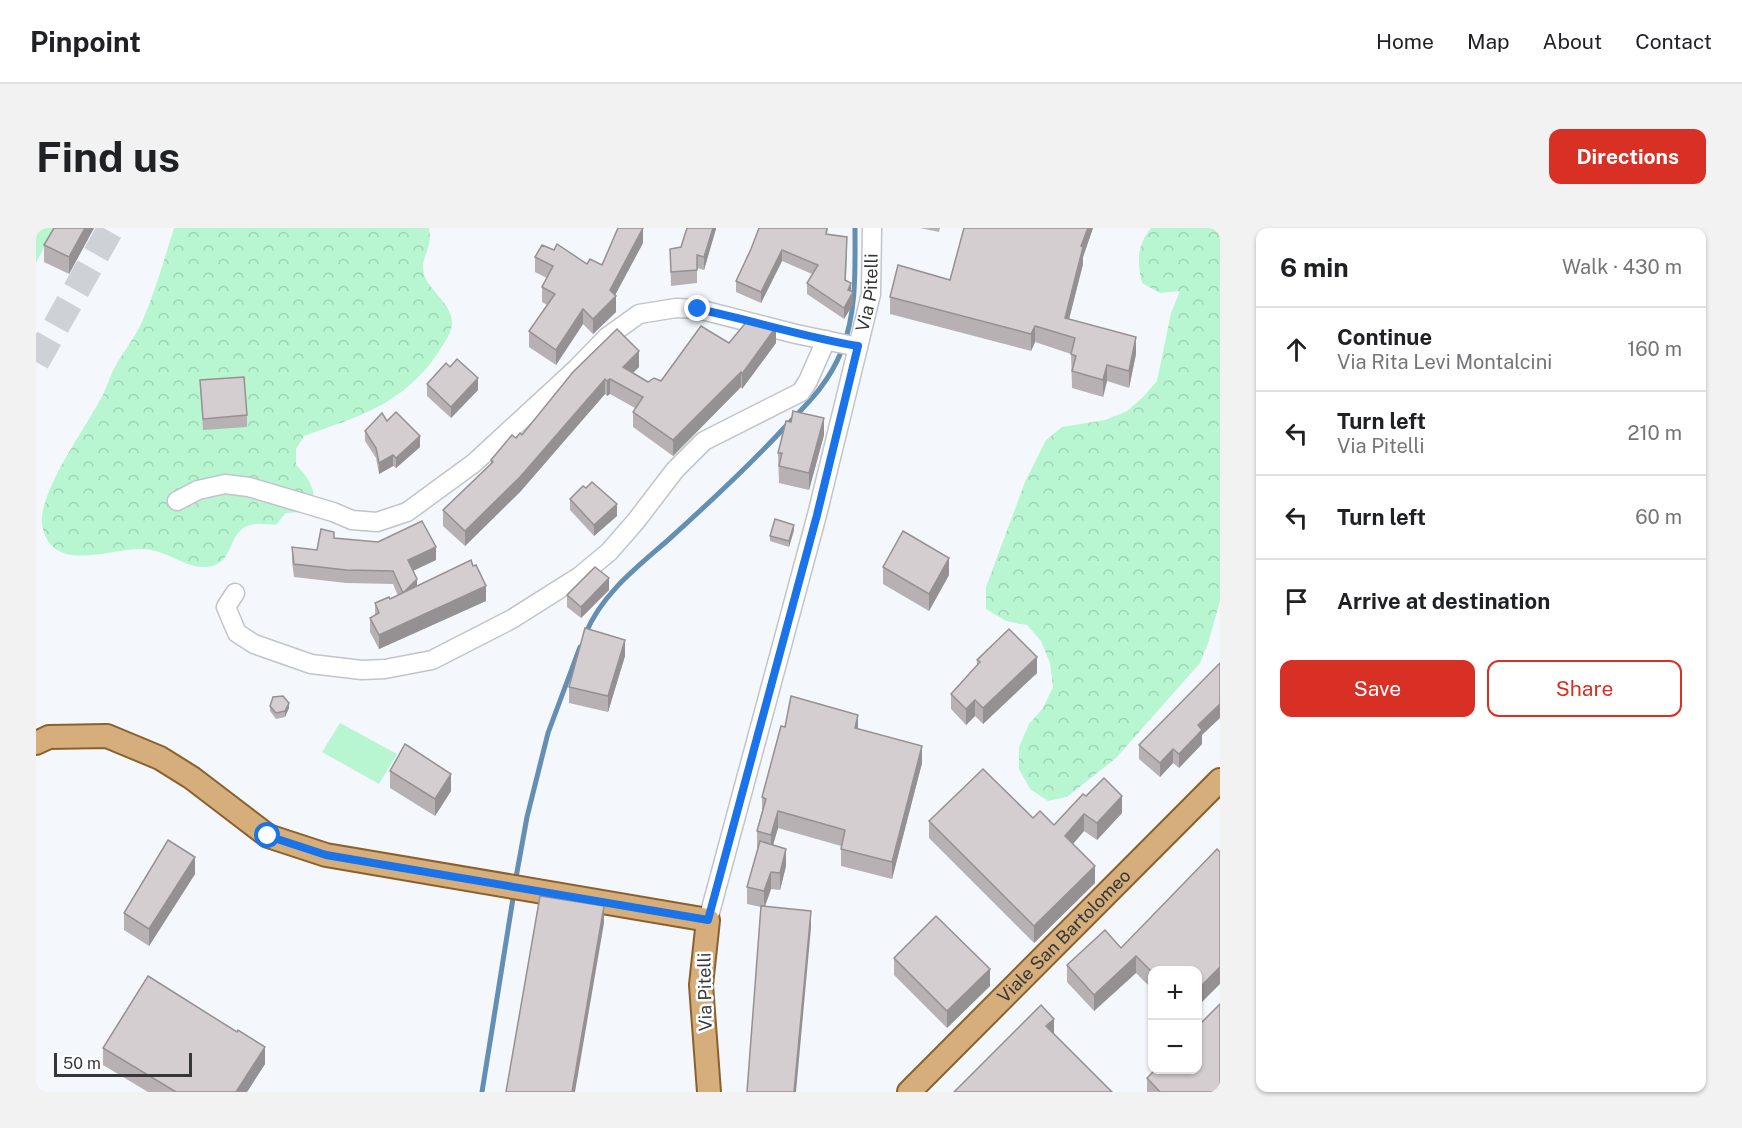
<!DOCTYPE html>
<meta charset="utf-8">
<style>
:root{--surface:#fff;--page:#f2f2f2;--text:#202124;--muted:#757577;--line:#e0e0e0;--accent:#d93025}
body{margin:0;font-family:"Public Sans",sans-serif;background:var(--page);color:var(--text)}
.controls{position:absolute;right:18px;bottom:18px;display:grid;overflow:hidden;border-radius:12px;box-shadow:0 2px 4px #0004}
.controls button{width:54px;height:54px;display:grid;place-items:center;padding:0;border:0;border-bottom:2px solid var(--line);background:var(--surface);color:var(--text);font:30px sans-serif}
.scale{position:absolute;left:18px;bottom:15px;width:138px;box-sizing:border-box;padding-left:6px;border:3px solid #343638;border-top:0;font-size:16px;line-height:21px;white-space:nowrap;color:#343638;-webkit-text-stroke:4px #fff;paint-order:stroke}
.stop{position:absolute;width:18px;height:18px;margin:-14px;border:4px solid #1a73e8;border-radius:50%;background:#fff}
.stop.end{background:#1a73e8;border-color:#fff;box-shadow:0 2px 6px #0008}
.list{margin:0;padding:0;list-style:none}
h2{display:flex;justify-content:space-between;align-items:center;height:78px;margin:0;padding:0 24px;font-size:26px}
h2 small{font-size:20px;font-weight:400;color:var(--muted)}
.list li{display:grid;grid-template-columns:39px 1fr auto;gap:18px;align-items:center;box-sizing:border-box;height:84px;padding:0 24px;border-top:2px solid var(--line)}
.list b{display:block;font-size:22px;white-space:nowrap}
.list p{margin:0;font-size:20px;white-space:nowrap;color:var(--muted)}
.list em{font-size:20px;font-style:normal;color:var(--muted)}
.actions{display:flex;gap:12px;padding:18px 24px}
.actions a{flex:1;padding:14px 0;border:2px solid var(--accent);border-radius:12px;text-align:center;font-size:21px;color:var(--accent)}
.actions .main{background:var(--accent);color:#fff}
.icon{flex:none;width:33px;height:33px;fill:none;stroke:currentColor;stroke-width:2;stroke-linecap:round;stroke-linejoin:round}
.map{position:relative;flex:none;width:1184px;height:864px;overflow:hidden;border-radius:12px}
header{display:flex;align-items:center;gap:36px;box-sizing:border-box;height:84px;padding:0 30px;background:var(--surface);border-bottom:2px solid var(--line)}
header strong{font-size:28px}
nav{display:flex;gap:33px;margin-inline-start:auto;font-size:21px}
.intro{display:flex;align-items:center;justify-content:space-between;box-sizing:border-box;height:144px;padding:0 36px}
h1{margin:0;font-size:42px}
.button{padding:15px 27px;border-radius:12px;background:var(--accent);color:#fff;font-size:21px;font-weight:700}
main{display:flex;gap:36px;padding:0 36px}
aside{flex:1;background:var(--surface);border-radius:12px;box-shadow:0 2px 4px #0004}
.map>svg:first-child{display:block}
.green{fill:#b7f6d0}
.forest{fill:url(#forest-crowns)}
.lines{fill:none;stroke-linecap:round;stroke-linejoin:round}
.stream{stroke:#648eb2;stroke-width:5}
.highway-tunnel{stroke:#ced1d6;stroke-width:27;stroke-dasharray:27 14;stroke-linecap:butt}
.minor-casing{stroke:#c1c4c9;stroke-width:21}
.major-casing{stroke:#8a612c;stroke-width:26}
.minor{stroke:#fff;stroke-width:18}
.major{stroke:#d5ae7c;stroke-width:22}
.wall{fill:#b7b1b3}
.shaded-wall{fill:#959092}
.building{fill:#d5ced0;stroke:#959092;stroke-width:1.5}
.route{stroke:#1a73e8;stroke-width:8}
.labels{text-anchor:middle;stroke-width:5;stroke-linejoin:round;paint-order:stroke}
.street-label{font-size:18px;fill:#343638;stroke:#fff}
</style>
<header>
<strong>Pinpoint</strong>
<nav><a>Home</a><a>Map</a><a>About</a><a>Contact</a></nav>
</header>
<div class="intro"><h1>Find us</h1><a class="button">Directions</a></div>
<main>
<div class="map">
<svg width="1184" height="864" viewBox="0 0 1184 864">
<defs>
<pattern id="forest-crowns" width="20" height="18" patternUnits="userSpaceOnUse" patternTransform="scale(1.5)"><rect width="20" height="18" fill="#b7f6d0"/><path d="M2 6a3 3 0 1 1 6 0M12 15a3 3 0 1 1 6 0" fill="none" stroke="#9ed4b3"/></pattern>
</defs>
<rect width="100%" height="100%" fill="#f4f8fd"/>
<g class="green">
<path d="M 0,0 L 18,0 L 0,35 Z"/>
<path d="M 304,495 L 361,526 L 343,556 L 286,524 Z"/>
</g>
<g class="forest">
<path d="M 138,0 L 393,0 C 397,19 386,28 387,40 C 388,62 417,73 416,96 C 415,107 407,116 402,125 C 366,177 324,188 268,208 L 260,221 L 260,237 C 274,251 278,259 279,279 L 266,284 L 250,285 L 240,297 C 230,296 219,294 209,299 C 190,310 198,340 166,339 C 149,339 128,321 106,321 C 79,320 30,341 12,313 C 5,302 4,290 8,278 C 19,241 44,208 63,174 C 70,163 73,149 80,137 C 88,123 99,109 106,94 C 119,64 128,32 138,0 Z"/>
<path d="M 1115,0 L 1184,0 L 1184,373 L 1172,415 L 1164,435 L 1080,530 L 1031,569 L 1012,573 L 994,561 L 983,541 L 983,519 L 993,496 L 1007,480 L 1017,459 L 1014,435 L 1005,413 L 991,397 L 970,393 L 950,381 L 950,359 L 989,254 L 1010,212 L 1026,199 L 1069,192 L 1091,183 L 1107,169 L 1121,153 L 1135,85 L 1144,63 L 1124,65 L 1106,55 C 1101,34 1101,17 1115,0 Z"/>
</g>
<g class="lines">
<g class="stream">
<path d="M 550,405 C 565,367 601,339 631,313 C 672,276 712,239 749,199 C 774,173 792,156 806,122 C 821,83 819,41 819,0"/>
<path d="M 479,655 L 491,589 L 512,505 L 544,419"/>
<path d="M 446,864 L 478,664"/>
</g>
<path class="highway-tunnel" d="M 0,134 L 75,0"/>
<g class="minor-casing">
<g id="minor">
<path d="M 141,273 L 162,262 L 189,256 L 213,259 L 297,284 L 316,292 L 341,294 L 371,284 L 438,235 L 540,141 L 571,109 L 603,86 L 640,80 L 662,81 L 760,106 L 822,119"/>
<path d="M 199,365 L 190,379 L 201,405 L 218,416 L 275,436 L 326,442 L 349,441 L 396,432 L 476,391 L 544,348 L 573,324 L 600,293 L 639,242 L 668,213 L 765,164 L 772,153 L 790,112"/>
<path id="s1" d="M 672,692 L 781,287 L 835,66 L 836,0"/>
</g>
</g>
<g class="major-casing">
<g id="major">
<path d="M 0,515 L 13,509 L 71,508 L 124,530 L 156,550 L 232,608 L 290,627 L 672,692 L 665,757 L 673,864"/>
<path id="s2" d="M 873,864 L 1184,552"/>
</g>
</g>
<use href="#minor" class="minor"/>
<use href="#major" class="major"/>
</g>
<g class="wall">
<path d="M 58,0 L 33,46 L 8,34 L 8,17 Z"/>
<path d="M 680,0 L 668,42 L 661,40 L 661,55 L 635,58 L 634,21 L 645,19 Z"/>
<path d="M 723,0 L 792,0 L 791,6 L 811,20 L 810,52 L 815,64 L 817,76 L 808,91 L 771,66 L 771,55 L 776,46 L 746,33 L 725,75 L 700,64 L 700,53 L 715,21 Z"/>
<path d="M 884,0 L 904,0 L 903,4 Z"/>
<path d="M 928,0 L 1057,0 L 1047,29 L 1047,36 L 1033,91 L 1100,126 L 1093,160 L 1071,153 L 1067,169 L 1036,160 L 1035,126 L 999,114 L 995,123 L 854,86 L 854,69 L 914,52 Z"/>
<path d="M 607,15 L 579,67 L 580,84 L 557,106 L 547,96 L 520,137 L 493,119 L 493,103 L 511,77 L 506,74 L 506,59 L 511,50 L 499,44 L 499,29 L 551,36 L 566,37 Z"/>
<path d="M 693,115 L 740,115 L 706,161 L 705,159 L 637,228 L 597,199 L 597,184 L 599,180 L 574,166 L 571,168 L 569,166 L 484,264 L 429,318 L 407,298 L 407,282 L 455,235 L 455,232 L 480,210 L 486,207 L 537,144 L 603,139 L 597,145 L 612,154 L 625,153 Z"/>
<path d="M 164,152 L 211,187 L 211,199 L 167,202 Z"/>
<path d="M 391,156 L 442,162 L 415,190 L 391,168 Z"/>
<path d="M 351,193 L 384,219 L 360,240 L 357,238 L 343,246 L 340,230 L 329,213 L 329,203 Z"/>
<path d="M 755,194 L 788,207 L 773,262 L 743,255 L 742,225 Z"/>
<path d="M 534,271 L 581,288 L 558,308 L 534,282 Z"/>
<path d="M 758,302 L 753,319 L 734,313 L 734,308 Z"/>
<path d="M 298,310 L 400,332 L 377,343 L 381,358 L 450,373 L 343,421 L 334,404 L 334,390 L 339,387 L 339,375 L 354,371 L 362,368 L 357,356 L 310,355 L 258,349 L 256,333 L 256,319 L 281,322 Z"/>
<path d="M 847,339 L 913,347 L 893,383 L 847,356 Z"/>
<path d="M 573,362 L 545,390 L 531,379 L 531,367 Z"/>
<path d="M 589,428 L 572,484 L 533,475 L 533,459 Z"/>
<path d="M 941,432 L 1001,445 L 947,496 L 939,488 L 930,497 L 915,481 L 915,466 L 941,437 Z"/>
<path d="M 234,478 L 253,480 L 249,489 L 240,491 L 234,483 Z"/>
<path d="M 749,499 L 822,501 L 886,535 L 856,651 L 805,638 L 805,618 L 742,600 L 737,617 L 750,638 L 744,662 L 735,661 L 729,679 L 775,700 L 725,679 L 711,676 L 711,659 L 722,621 L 721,620 L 721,603 L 726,583 L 726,569 Z"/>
<path d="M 1166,507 L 1166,516 L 1143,540 L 1137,535 L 1124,549 L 1103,531 L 1103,517 Z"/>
<path d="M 354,543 L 415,563 L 399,588 L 354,560 Z"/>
<path d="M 1050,568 L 1086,585 L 1061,612 L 1048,603 L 1037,616 L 1059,655 L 998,715 L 893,610 L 893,593 L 997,590 L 1018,597 Z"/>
<path d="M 1184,624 L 1116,742 L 1116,761 L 1100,745 L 1058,783 L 1031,754 L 1031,737 L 1085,720 Z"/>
<path d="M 159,646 L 113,718 L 88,702 L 88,685 Z"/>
<path d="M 858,730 L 954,758 L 911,800 L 858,747 Z"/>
<path d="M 67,820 L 229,836 L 211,864 L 112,864 L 67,837 Z"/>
<path d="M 1111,850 L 1184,864 L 1111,864 Z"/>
</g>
<g class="shaded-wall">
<path d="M 49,0 L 58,0 L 33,46 L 33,29 Z"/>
<path d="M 607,0 L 607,15 L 577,71 L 580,68 L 580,84 L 557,106 L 557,91 L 574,62 Z"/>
<path d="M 677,0 L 680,0 L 680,1 L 668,42 L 668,29 Z"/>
<path d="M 1052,0 L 1057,0 L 1047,29 L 1047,36 L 1029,107 L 1029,90 L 1045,18 Z"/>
<path d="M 746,22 L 746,33 L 725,75 L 725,64 Z"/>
<path d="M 815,55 L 815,66 L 817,64 L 817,76 L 808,91 L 808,80 L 812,62 Z"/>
<path d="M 547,81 L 547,96 L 520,137 L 520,122 Z"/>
<path d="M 999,98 L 999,114 L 995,123 L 995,106 Z"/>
<path d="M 740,99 L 740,115 L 706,161 L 706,146 Z"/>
<path d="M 1100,109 L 1100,126 L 1093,160 L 1093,143 Z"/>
<path d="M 603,123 L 603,139 L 587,154 L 587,139 Z"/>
<path d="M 1071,137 L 1071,153 L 1067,169 L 1067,152 Z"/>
<path d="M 705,144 L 705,159 L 637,228 L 637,212 Z"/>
<path d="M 442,150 L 442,162 L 415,190 L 415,179 Z"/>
<path d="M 569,151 L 569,166 L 484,264 L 429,318 L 429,303 Z"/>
<path d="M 574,151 L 574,166 L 571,168 L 571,153 Z"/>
<path d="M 788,190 L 788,207 L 773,262 L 773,245 Z"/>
<path d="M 384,208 L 384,219 L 360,240 L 360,230 Z"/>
<path d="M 357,227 L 357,238 L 343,246 L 343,235 Z"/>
<path d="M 581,276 L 581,288 L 558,308 L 558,297 Z"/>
<path d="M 758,297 L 758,302 L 753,319 L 753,313 Z"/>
<path d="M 400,319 L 400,332 L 372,345 L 372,332 Z"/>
<path d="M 913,330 L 913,347 L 893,383 L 893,366 Z"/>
<path d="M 573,350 L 573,362 L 545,390 L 545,379 Z"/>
<path d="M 381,351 L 381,364 L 367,365 Z"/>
<path d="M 450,358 L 450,373 L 343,421 L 343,407 Z"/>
<path d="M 589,412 L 589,428 L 572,484 L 572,468 Z"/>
<path d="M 1001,429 L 1001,445 L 947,496 L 947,480 Z"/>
<path d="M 939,472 L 939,488 L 930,497 L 930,481 Z"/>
<path d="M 253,475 L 253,480 L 249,489 L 249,483 Z"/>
<path d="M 1184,476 L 1184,490 L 1166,507 L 1166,516 L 1143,540 L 1143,526 L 1162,497 Z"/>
<path d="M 822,487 L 822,504 L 819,500 Z"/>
<path d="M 886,518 L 886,535 L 856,651 L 856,634 Z"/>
<path d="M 1137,521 L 1137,535 L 1124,549 L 1124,535 Z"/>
<path d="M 415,546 L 415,563 L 399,588 L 399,571 Z"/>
<path d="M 1086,568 L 1086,585 L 1061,612 L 1061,595 Z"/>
<path d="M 742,583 L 742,600 L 735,624 L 735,607 Z"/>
<path d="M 1048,586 L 1048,603 L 1029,625 L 1029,608 Z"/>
<path d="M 750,621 L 750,638 L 744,662 L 744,645 Z"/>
<path d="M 159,629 L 159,646 L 113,718 L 113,701 Z"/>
<path d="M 1059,638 L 1059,655 L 998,715 L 998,698 Z"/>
<path d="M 735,644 L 735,661 L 728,680 L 728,663 Z"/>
<path d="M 568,678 L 568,695 L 539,864 L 536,864 Z"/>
<path d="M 775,683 L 775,700 L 760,864 L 758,864 Z"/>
<path d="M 1100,728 L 1100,745 L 1058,783 L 1058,767 Z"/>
<path d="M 1184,739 L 1184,756 L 1161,779 L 1161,762 Z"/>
<path d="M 954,741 L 954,758 L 911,800 L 911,783 Z"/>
<path d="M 1018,791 L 1018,808 L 1010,798 Z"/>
<path d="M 229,819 L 229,836 L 211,864 L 200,864 Z"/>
</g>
<g class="building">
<path d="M 18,0 L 49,0 L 33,29 L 8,17 Z"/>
<path d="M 582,0 L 607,0 L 574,62 L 580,68 L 557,91 L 547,81 L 520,122 L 493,103 L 519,66 L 506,59 L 517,38 L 499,29 L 506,17 L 518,22 L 521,16 L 551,36 L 554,31 L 566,37 Z"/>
<path d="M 651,0 L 677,0 L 668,29 L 661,27 L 661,42 L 635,44 L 634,21 L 645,19 Z"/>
<path d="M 723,0 L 791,0 L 790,6 L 811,9 L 809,52 L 815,55 L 812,62 L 817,64 L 808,80 L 771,55 L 782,37 L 746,22 L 725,64 L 700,53 L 715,21 Z"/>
<path d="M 928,0 L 1052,0 L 1045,18 L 1047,19 L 1029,90 L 1100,109 L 1093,143 L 1071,137 L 1067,152 L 1036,143 L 1040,128 L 1035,126 L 1039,110 L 999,98 L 995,106 L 854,69 L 862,37 L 914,52 Z"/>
<path d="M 712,92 L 740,99 L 706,146 L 705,144 L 637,212 L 597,184 L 607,169 L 574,151 L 571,153 L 569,151 L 484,249 L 429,303 L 407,282 L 457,234 L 455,232 L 476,207 L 480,210 L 484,205 L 486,207 L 537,144 L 581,101 L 603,123 L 587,139 L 612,154 L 618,150 L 625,153 L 665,98 L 693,115 Z"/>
<path d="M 421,131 L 442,150 L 415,179 L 391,156 L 410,135 L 414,139 Z"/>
<path d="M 208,149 L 211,187 L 167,191 L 164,152 Z"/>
<path d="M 757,183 L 788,190 L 773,245 L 743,238 L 746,225 L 742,225 L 750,193 L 755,194 Z"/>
<path d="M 360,184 L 384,208 L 360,230 L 357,227 L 343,235 L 340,220 L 329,203 L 346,185 L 351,193 Z"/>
<path d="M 556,254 L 581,276 L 558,297 L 534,271 L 547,258 L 550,260 Z"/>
<path d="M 739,291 L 758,297 L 753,313 L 734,308 Z"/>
<path d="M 386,293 L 400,319 L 372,332 L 381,351 L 367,365 L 357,343 L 310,342 L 258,336 L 256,319 L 281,322 L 285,301 L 298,304 L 298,310 L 342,314 Z"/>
<path d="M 867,303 L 913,330 L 893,366 L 847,339 Z"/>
<path d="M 435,332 L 437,338 L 440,337 L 450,358 L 343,407 L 334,390 L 343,385 L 339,375 L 353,369 L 354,371 Z"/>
<path d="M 559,339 L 573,350 L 545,379 L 531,367 Z"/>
<path d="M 549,400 L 589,412 L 572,468 L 533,459 Z"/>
<path d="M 973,401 L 1001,429 L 947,480 L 939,472 L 930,481 L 915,466 L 944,434 L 941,432 Z"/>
<path d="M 1184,435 L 1184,476 L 1162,497 L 1166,502 L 1143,526 L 1137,521 L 1124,535 L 1103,517 Z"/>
<path d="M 247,468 L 253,475 L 249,483 L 240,485 L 234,478 L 237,469 Z"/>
<path d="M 755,468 L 822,487 L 819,500 L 886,518 L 856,634 L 805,621 L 809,602 L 742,583 L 735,607 L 721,603 L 730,571 L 726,569 L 745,498 L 749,499 Z"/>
<path d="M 369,516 L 415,546 L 399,571 L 354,543 Z"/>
<path d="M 947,541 L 997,590 L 1004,583 L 1018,597 L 1047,566 L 1050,568 L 1068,550 L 1086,568 L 1061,595 L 1048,586 L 1029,608 L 1059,638 L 998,698 L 893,593 Z"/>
<path d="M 132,612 L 159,629 L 113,701 L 88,685 Z"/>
<path d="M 724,613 L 750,621 L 744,645 L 735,644 L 728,663 L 711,659 Z"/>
<path d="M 1181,621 L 1184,624 L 1184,739 L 1161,762 L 1161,742 L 1116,742 L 1116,744 L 1100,728 L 1058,767 L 1031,737 L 1069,702 L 1085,720 Z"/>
<path d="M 504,668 L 568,678 L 536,864 L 470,864 Z"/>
<path d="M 725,678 L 775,683 L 758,864 L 711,864 Z"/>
<path d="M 900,688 L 954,741 L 911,783 L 858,730 Z"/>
<path d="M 112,748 L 201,804 L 202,802 L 229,819 L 200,864 L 140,864 L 67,820 Z"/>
<path d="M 1184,776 L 1184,864 L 1124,864 L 1111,850 L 1119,842 L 1161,842 L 1161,799 Z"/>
<path d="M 1005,777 L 1018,791 L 1010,798 L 1076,864 L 918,864 Z"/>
</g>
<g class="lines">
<path class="route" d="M 232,608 L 290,627 L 672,692 L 781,287 L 822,118 C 768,109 715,92 662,81"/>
</g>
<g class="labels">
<g class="street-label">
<text dy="6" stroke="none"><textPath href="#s1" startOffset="648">Via Pitelli</textPath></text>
<text dy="6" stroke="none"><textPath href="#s2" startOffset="220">Viale San Bartolomeo</textPath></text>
<text transform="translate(669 764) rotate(-91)" y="6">Via Pitelli</text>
</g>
</g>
</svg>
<div class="controls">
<button>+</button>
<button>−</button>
</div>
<div class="scale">50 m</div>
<div class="stop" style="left:232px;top:608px"></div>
<div class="stop end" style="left:662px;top:81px"></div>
</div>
<aside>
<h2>6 min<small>Walk · 430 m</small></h2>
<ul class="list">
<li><svg class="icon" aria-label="ahead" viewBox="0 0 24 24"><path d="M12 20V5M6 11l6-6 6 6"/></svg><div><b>Continue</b><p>Via Rita Levi Montalcini</p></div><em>160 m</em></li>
<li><svg class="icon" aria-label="left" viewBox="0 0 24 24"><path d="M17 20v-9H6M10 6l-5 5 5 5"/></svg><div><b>Turn left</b><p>Via Pitelli</p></div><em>210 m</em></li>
<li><svg class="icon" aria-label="left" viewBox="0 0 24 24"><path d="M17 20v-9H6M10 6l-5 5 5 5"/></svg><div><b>Turn left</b></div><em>60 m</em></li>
<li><svg class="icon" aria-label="arrive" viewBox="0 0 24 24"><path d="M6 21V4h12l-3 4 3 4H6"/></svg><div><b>Arrive at destination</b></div></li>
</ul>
<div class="actions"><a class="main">Save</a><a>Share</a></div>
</aside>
</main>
